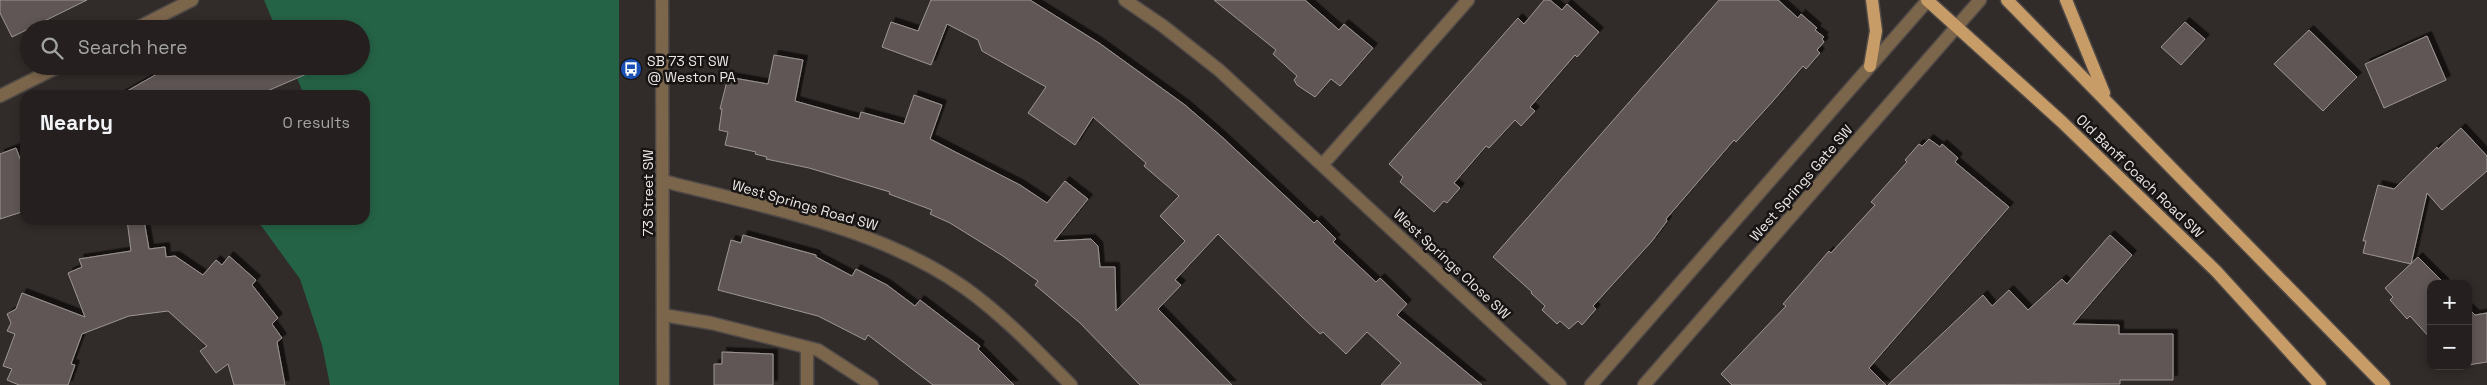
<!DOCTYPE html>
<meta charset="utf-8">
<style>
:root{--surface:#25201f;--page:#2d2828;--text:#f1f3f6;--muted:#a3a3a4;--line:#423e3d}
body{margin:0;font-family:"Space Grotesk",sans-serif;background:var(--page);color:var(--text)}
.controls{position:absolute;right:15px;bottom:15px;display:grid;overflow:hidden;border-radius:10px;box-shadow:0 2px 8px #0003}
.controls button{width:45px;height:45px;display:grid;place-items:center;padding:0;border:0;border-bottom:1px solid var(--line);background:var(--surface);color:var(--text);font:25px sans-serif}
.list{margin:0;padding:0;list-style:none}
h2{display:flex;justify-content:space-between;align-items:center;height:65px;margin:0;padding:0 20px;font-size:21px}
h2 small{font-size:16px;font-weight:400;color:var(--muted)}
.icon{flex:none;width:28px;height:28px;fill:none;stroke:currentColor;stroke-width:2;stroke-linecap:round;stroke-linejoin:round}
.map{position:relative;flex:none;width:2487px;height:385px;overflow:hidden}
.search{position:absolute;background:var(--surface);box-shadow:0 2px 8px #0003;left:20px;top:20px;width:350px;height:55px;display:flex;align-items:center;gap:12px;box-sizing:border-box;padding:0 18px;border-radius:28px;color:var(--muted);font-size:19px}
.panel{position:absolute;background:var(--surface);box-shadow:0 2px 8px #0003;left:20px;top:90px;width:350px;height:135px;border-radius:15px}
.map>svg:first-child{display:block}
.green{fill:#256346}
.building{fill:#5e5754;stroke:#9d9693;filter:url(#shadow)}
.lines{fill:none;stroke-linecap:round;stroke-linejoin:round}
.minor-casing{stroke:#4f4947;stroke-width:15}
.major-casing{stroke:#4f4947;stroke-width:15}
.minor{stroke:#7b654b;stroke-width:12}
.major{stroke:#c89c66;stroke-width:12}
.labels{text-anchor:middle;stroke-width:5;stroke-linejoin:round;paint-order:stroke}
.poi-label{font-size:14px;fill:#ebe7e5;stroke:#171413;text-anchor:start}
.street-label{font-size:14px;fill:#ebe7e5;stroke:#171413}
</style>
<div class="map">
<svg width="2487" height="385" viewBox="0 0 2487 385">
<defs>
<filter id="shadow"><feDropShadow dx="4.5" dy="-4.5" stdDeviation="0" flood-color="#0009"/></filter>
</defs>
<rect width="100%" height="100%" fill="#312b29"/>
<path class="green" d="M 264,0 L 619,0 L 619,385 L 330,385 L 322,345 L 300,279 L 257,220 L 365,220 L 365,95 L 304,95 L 292,66 L 361,66 L 361,29 L 276,29 Z"/>
<g class="building">
<path d="M 0,0 L 87,0 L 12,37 L 0,13 Z"/>
<path d="M 931,0 L 1030,0 L 1099,43 L 1185,105 L 1222,137 L 1314,223 L 1317,220 L 1336,239 L 1333,242 L 1376,282 L 1380,278 L 1407,304 L 1397,315 L 1482,385 L 1381,385 L 1401,363 L 1367,332 L 1346,354 L 1323,332 L 1320,334 L 1301,316 L 1218,234 L 1175,280 L 1181,285 L 1158,309 L 1232,385 L 1140,385 L 1080,323 L 1035,285 L 1038,281 L 1003,256 L 950,223 L 930,214 L 932,210 L 889,194 L 890,192 L 809,168 L 766,159 L 767,157 L 755,154 L 756,152 L 725,145 L 728,132 L 719,130 L 722,109 L 720,109 L 728,77 L 768,84 L 774,55 L 803,60 L 795,101 L 859,119 L 861,112 L 904,124 L 914,95 L 942,105 L 930,139 L 1020,185 L 1047,203 L 1065,181 L 1088,199 L 1054,241 L 1091,239 L 1098,246 L 1100,267 L 1115,267 L 1116,311 L 1185,241 L 1160,216 L 1179,196 L 1144,166 L 1146,163 L 1093,117 L 1075,145 L 1028,113 L 1046,87 L 982,51 L 978,40 L 947,24 L 931,65 L 882,47 L 891,22 L 918,31 Z"/>
<path d="M 1214,0 L 1305,0 L 1339,30 L 1344,24 L 1373,48 L 1340,86 L 1331,79 L 1315,97 L 1297,85 L 1294,80 L 1297,76 L 1273,54 L 1276,50 Z"/>
<path d="M 1544,0 L 1550,0 L 1562,10 L 1567,4 L 1599,32 L 1577,57 L 1575,55 L 1530,107 L 1535,111 L 1521,126 L 1515,120 L 1489,148 L 1486,146 L 1454,183 L 1460,188 L 1447,203 L 1444,201 L 1434,212 L 1400,182 L 1403,177 L 1389,164 L 1518,18 L 1524,24 Z"/>
<path d="M 1719,0 L 1778,0 L 1798,18 L 1801,14 L 1817,28 L 1815,30 L 1824,37 L 1822,39 L 1824,42 L 1817,50 L 1820,53 L 1806,69 L 1803,66 L 1773,101 L 1736,142 L 1734,140 L 1666,219 L 1667,221 L 1652,241 L 1593,306 L 1596,309 L 1582,325 L 1578,321 L 1569,329 L 1560,321 L 1557,324 L 1542,310 L 1545,306 L 1531,293 L 1532,292 L 1493,257 Z"/>
<path d="M 2185,22 L 2205,39 L 2181,65 L 2161,47 Z"/>
<path d="M 2309,30 L 2357,77 L 2323,111 L 2274,64 Z"/>
<path d="M 2427,36 L 2446,80 L 2384,108 L 2365,64 Z"/>
<path d="M 171,66 L 325,66 L 258,95 L 120,95 Z"/>
<path d="M 2461,128 L 2487,156 L 2487,171 L 2442,210 L 2427,193 L 2411,264 L 2363,253 L 2366,241 L 2363,241 L 2378,185 L 2394,189 L 2437,147 L 2438,149 Z"/>
<path d="M 1929,139 L 1940,147 L 1942,144 L 1958,158 L 1955,162 L 2009,207 L 1869,368 L 1886,385 L 1732,385 L 1721,374 L 1786,306 L 1783,304 L 1829,251 L 1831,253 L 1875,205 L 1871,202 L 1907,162 L 1905,160 L 1919,144 L 1922,146 Z"/>
<path d="M 16,148 L 25,172 L 25,211 L 0,219 L 0,154 Z"/>
<path d="M 127,220 L 144,220 L 149,249 L 165,247 L 166,257 L 175,256 L 203,275 L 216,260 L 222,265 L 229,256 L 256,280 L 252,285 L 278,318 L 272,324 L 282,338 L 277,342 L 285,385 L 234,385 L 228,364 L 216,373 L 200,351 L 207,346 L 168,311 L 129,316 L 82,334 L 71,364 L 75,365 L 68,385 L 19,385 L 7,380 L 12,369 L 3,366 L 15,334 L 7,331 L 11,323 L 7,314 L 16,309 L 22,293 L 85,317 L 68,273 L 82,267 L 79,259 L 131,251 Z"/>
<path d="M 743,235 L 816,255 L 816,257 L 852,276 L 856,269 L 887,285 L 915,306 L 920,300 L 980,346 L 978,349 L 1014,385 L 933,385 L 868,335 L 865,340 L 818,316 L 718,290 L 731,240 L 741,243 Z"/>
<path d="M 2110,235 L 2132,255 L 2073,324 L 2119,325 L 2119,334 L 2173,334 L 2173,380 L 2120,380 L 2120,384 L 1888,385 L 1983,295 L 1992,306 L 2009,290 L 2028,310 L 2062,279 L 2067,284 Z"/>
<path d="M 2418,257 L 2445,284 L 2431,284 L 2431,339 L 2410,316 L 2407,319 L 2390,300 L 2393,297 L 2385,288 Z"/>
<path d="M 2468,308 L 2475,315 L 2487,313 L 2487,362 L 2468,365 Z"/>
<path d="M 722,352 L 773,354 L 773,385 L 714,385 L 714,364 L 722,364 Z"/>
</g>
<g class="lines">
<g class="minor-casing">
<g id="minor">
<path d="M 662,0 L 663,385"/>
<path d="M 1125,0 L 1163,26 L 1219,70 L 1560,385"/>
<path d="M 135,29 L 192,0"/>
<path d="M 0,96 L 60,66"/>
<path d="M 1323,164 L 1468,0"/>
<path d="M 663,181 C 764,207 878,227 965,288 C 1004,316 1037,351 1071,385"/>
<path d="M 663,315 L 711,323 L 818,350 L 872,385"/>
<path d="M 807,385 L 807,348"/>
<path d="M 1591,385 L 1928,0"/>
<path d="M 1644,385 L 1980,0"/>
</g>
</g>
<g class="major-casing">
<g id="major">
<path d="M 1927,0 L 2062,122 L 2216,271 L 2320,385"/>
<path d="M 2007,0 L 2384,385"/>
<path d="M 2066,0 L 2104,93"/>
<path d="M 1870,66 L 1876,31 L 1872,0"/>
</g>
</g>
<use href="#minor" class="minor"/>
<use href="#major" class="major"/>
</g>
<defs>
<g id="bus-disc" transform="scale(1.125)"><circle r="9.5" fill="#1a4fb4" stroke="#171413"/><path d="M-5-6H5V4H4V6H2V4H-2V6H-4V4H-5ZM-3.5-4V0h7V-4ZM-3.5 1.2v1.5H-2V1.2ZM2 1.2v1.5H3.5V1.2Z" fill="#fff"/></g>
</defs>
<g fill-rule="evenodd">
<use href="#bus-disc" x="631" y="69"/>
</g>
<g class="labels">
<g class="poi-label">
<text x="647" y="66">SB 73 ST SW<tspan x="647" dy="16">@ Weston PA</tspan></text>
</g>
<g class="street-label">
<text transform="translate(2140 176) rotate(44)" y="5">Old Banff Coach Road SW</text>
<text transform="translate(1801 183) rotate(-49)" y="5">West Springs Gate SW</text>
<text transform="translate(648 193) rotate(-90)" y="5">73 Street SW</text>
<text transform="translate(805 205) rotate(16)" y="5">West Springs Road SW</text>
<text transform="translate(1452 264) rotate(43)" y="5">West Springs Close SW</text>
</g>
</g>
</svg>
<div class="controls">
<button>+</button>
<button>−</button>
</div>
<div class="search"><svg class="icon" aria-label="search" viewBox="0 0 24 24"><circle cx="10" cy="10" r="6"/><path d="M15 15l6 6"/></svg>Search here</div>
<section class="panel">
<h2>Nearby<small>0 results</small></h2>
<ul class="list">
</ul>
</section>
</div>
